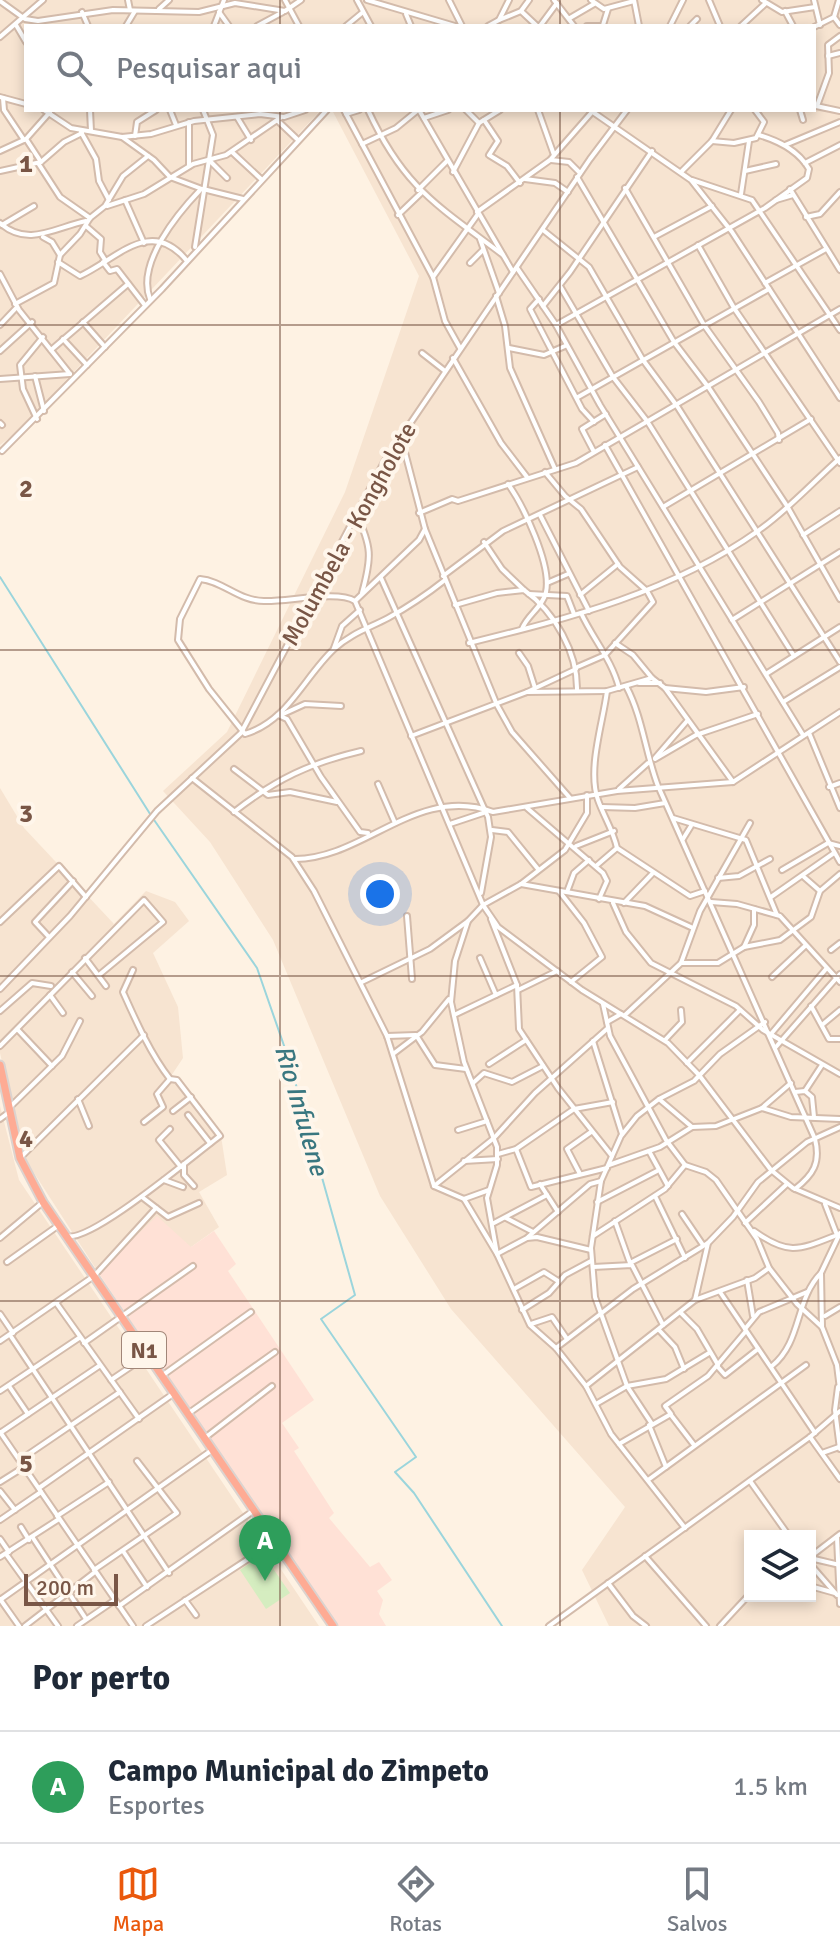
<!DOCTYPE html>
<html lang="pt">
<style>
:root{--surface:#fff;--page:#f2f2f3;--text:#1f2937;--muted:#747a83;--line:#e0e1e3;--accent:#ea580c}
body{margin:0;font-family:Signika,sans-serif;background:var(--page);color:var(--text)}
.controls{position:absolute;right:24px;bottom:24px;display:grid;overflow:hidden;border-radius:0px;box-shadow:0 4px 12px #0003}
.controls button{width:72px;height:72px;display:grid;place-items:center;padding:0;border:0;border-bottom:2px solid var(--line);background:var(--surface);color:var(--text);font:40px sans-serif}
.scale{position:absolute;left:24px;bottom:20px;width:94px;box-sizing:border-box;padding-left:8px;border:4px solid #795646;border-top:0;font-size:22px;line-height:28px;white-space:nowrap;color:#795646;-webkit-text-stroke:6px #fff6eb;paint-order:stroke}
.you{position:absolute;left:380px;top:894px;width:28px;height:28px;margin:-20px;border:6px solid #fff;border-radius:50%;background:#1a73e8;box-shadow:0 0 0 12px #1a73e833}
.badge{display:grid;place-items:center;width:52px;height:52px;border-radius:50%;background:var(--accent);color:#fff;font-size:26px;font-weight:700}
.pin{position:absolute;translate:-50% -66px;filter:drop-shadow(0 2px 4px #0008)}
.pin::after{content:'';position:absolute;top:42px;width:28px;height:24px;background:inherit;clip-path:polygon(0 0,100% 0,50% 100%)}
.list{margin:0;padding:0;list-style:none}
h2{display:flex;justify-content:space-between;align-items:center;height:104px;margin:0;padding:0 32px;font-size:34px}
h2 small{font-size:26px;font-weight:400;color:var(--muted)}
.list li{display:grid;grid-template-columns:52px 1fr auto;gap:24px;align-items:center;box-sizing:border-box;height:112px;padding:0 32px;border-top:2px solid var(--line)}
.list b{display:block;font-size:30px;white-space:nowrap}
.list p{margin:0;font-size:26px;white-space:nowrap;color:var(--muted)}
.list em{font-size:26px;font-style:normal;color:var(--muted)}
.icon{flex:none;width:44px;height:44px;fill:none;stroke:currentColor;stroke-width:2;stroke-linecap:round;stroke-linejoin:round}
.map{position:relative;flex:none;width:840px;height:1626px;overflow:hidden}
.search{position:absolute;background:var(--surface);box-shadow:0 4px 12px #0003;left:24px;right:24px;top:24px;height:88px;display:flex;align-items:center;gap:20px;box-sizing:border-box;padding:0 28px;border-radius:0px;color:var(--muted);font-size:30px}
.sheet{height:216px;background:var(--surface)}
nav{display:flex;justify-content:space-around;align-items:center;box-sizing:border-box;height:112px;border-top:2px solid var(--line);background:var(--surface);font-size:22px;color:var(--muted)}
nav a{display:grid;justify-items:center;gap:4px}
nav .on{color:var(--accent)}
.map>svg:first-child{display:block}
.residential{fill:#f7e4d1;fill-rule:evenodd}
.commercial{fill:#ffe1d6}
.green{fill:#d5edc0}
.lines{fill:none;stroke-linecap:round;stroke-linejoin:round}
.stream{stroke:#9bd5dc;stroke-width:2}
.minor-casing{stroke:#d3bbab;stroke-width:8}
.highway-casing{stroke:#dcd3cf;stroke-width:11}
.minor{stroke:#fff;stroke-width:4}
.highway{stroke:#feab94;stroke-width:7}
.grid{fill:none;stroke:#795646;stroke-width:2;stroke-opacity:0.55}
.labels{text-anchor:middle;stroke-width:8;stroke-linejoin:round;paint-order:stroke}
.shield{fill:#fff6eb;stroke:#a18678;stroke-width:2}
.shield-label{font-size:22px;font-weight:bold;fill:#795646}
.street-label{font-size:24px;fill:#795646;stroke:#fff6eb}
.water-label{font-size:26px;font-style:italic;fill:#397780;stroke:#fff6eb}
.grid-label{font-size:26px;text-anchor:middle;font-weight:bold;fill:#795646;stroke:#fff6eb;stroke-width:8;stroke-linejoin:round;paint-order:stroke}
</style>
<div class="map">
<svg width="840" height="1626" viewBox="0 0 840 1626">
<rect width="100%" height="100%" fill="#fef2e3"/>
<g class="residential">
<path d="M 0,0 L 840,0 L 840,1626 L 609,1626 L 582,1570 L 625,1507 L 451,1309 L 380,1196 L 273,940 L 210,842 L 163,791 L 227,732 L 345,492 L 419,276 L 332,110 L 814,110 L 814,26 L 26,26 L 26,110 L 321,110 L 17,432 L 0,445 ZM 750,1536 L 810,1536 L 810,1596 L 750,1596 Z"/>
<path d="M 0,788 L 24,828 L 114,924 L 146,891 L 175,902 L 189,921 L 153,953 L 178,1007 L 183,1058 L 171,1076 L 221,1136 L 227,1175 L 199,1192 L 219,1227 L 191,1247 L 98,1272 L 25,1159 L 0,1053 Z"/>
<path d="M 0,1106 L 19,1180 L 319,1626 L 0,1626 Z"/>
</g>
<path class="commercial" d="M 157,1216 L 191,1247 L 214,1231 L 236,1264 L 228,1271 L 314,1400 L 282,1423 L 299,1448 L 294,1451 L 334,1513 L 329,1518 L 370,1567 L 379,1562 L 392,1580 L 377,1591 L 383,1600 L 379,1614 L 386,1626 L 335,1626 L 98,1272 Z"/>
<path class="green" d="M 263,1554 L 290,1593 L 266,1609 L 240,1570 Z"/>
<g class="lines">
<path class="stream" d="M 0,577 L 152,817 L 257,968 L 289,1060 L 355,1295 L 321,1319 L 416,1457 L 395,1472 L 414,1493 L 502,1626"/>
<g class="minor-casing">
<g id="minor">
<path d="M 128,0 L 130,10"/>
<path d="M 285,0 L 299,26"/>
<path d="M 357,0 L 371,26"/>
<path d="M 367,0 L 455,26"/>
<path d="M 449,0 L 462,26"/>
<path d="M 554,0 L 574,26"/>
<path d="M 591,0 L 604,9 L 634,1"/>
<path d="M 634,0 L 639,26"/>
<path d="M 709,0 L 720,26"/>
<path d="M 762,0 L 782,12 L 815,7"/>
<path d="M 814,0 L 820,25"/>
<path d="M 0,1 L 25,19 L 38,21 L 113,10 L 199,12 L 235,3 L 285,11 L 301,0"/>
<path d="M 159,9 L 169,0"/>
<path d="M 521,11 L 537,26"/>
<path d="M 785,11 L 793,26"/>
<path d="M 82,12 L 88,26"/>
<path d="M 219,12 L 229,26"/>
<path d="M 406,14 L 411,26"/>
<path d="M 834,17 L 840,25"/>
<path d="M 570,18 L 594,4"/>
<path d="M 499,20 L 521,11 L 529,0"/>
<path d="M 16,25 L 26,42"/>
<path d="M 603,25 L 608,9"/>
<path d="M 126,26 L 135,11"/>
<path d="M 214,26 L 224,0"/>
<path d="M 257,26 L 283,12"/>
<path d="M 346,26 L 363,12"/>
<path d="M 488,26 L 499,20 L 509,0"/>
<path d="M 540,26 L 557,3"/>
<path d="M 587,26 L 603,26"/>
<path d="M 670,26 L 683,0"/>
<path d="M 690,26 L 697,19"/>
<path d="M 741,26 L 766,3"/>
<path d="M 814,27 L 834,17 L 839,0"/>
<path d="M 0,37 L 43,0"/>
<path d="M 828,56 L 840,53"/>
<path d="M 0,97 L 26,104"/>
<path d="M 3,98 L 4,110 L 24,140"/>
<path d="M 816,106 L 840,111"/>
<path d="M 817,106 L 829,73 L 828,45 L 840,36"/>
<path d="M 44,110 L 71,128 L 122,137 L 151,134 L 194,121 L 260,114 L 284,117 L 305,110"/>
<path d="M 90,110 L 91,131"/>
<path d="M 170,110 L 176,125"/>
<path d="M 344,110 L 433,277 L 445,321 L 460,348"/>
<path d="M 368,110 C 404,188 437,205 503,255"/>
<path d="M 419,110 L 513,272"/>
<path d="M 466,110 L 479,123"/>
<path d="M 538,110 L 554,155"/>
<path d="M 590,110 L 691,180 L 732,232 L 840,398"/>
<path d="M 800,110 L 803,120"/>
<path d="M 346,114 L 359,110"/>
<path d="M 237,117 L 251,140"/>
<path d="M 424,118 L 448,110"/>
<path d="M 484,120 L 498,141 L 489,155 L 507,166 L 520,183"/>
<path d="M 278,121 L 298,140"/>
<path d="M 81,132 L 96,159 L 99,181 L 109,200"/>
<path d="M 135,136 L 137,122 L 156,110"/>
<path d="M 122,137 L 154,160 L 170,177 L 202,189"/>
<path d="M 26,139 L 41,162"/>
<path d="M 712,141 L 734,143 L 756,138 L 764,122 L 755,110"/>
<path d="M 362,144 L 396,128 L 418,110"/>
<path d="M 785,145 L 840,122"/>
<path d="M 0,151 L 26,139 L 50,112"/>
<path d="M 232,152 L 261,179"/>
<path d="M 551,160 L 569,162 L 580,173"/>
<path d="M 211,162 L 227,178"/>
<path d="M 38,163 L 60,197 L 90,218"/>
<path d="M 805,163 L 840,145"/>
<path d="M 189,166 L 189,122"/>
<path d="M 0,171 L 41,162 L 64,142 L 82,133"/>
<path d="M 745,171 L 776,164"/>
<path d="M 453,172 L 479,123 L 500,110"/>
<path d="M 681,172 L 712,141 L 731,110"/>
<path d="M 577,177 L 674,342 L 709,388 L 787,506 L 840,599"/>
<path d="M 525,179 L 555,183 L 568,192"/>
<path d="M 692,180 L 752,200 L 840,330"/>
<path d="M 625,188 L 704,325 L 759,402 L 778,433 L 779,440"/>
<path d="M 203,189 L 243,199"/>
<path d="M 790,189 L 840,270"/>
<path d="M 418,190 L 447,161"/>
<path d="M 741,194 L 749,141"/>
<path d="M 125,200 L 144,243"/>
<path d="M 776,200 L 793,195"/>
<path d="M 107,206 L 144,194 L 193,164 L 226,155 L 280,118"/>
<path d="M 477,212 L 550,160 L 592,112"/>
<path d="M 398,215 L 421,193"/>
<path d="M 806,217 L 820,214 L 840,192"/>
<path d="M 0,223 C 28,248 56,227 86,221"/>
<path d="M 2,225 L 34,206"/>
<path d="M 86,226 L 101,239 L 100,252 L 105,260"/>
<path d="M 543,230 L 589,267 L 643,360 L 677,406 L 840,662"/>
<path d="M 43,237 L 52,242 L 60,255"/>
<path d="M 654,237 L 712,206"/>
<path d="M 480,239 L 499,293"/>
<path d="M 698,245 L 734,308 L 840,463"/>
<path d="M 195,247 L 213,135 L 203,110"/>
<path d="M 58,262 L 80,276 C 117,259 151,216 187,261"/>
<path d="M 103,262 L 110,271 L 117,269 L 144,304"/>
<path d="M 470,263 L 483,250"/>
<path d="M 517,268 L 556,325 L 600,405 L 803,735"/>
<path d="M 0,274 L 19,310 L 70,374"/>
<path d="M 433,277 L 478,214"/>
<path d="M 765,283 L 826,249"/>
<path d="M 560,286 L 613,377 L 647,421 L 794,656"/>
<path d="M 496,296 L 505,326 L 510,368 L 555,469"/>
<path d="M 150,299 C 136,263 178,213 201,189"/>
<path d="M 539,299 L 530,309 L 582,409 L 594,422"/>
<path d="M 15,304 L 54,283 L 60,255 L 80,234 L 90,218 L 105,206 L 123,176 L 148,156"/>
<path d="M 543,306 L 570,272 L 652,151"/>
<path d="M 83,322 L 105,347"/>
<path d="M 0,325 L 17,307"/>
<path d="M 556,325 L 765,208 L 807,178 L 809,169 C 798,150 779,141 759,135"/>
<path d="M 63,339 L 87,365"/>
<path d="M 509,348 L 544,355 L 565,346"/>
<path d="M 51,350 L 128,284"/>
<path d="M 0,351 L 32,322"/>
<path d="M 422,353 L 445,371"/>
<path d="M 453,358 L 501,443 L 527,477"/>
<path d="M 35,376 L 44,411"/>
<path d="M 0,379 L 70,374"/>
<path d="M 578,397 L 769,289"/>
<path d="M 37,419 L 23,389 L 20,365 L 43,337"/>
<path d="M 0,423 L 2,425"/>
<path d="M 401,437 L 425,529 L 497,705 L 512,732 L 570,798"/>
<path d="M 605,445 L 840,862"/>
<path d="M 2,451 L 162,289 L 327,110"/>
<path d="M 594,452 L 582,429 L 606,414"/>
<path d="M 545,472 L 565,496 L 581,509 L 620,567 L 647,591 L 653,602 L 605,655 L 575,668"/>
<path d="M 508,484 C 523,505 552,565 546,592 C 543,607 527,615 522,629"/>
<path d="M 663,507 L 811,419"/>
<path d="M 356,513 C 372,547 372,557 362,593"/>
<path d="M 419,513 L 452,499 L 458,501 L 576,463 L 840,309"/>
<path d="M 540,515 L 589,611"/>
<path d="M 803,535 L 840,511"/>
<path d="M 484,542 L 502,569 L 524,590"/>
<path d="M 443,576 L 503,531 L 638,467"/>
<path d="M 381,578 L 488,817 L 491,837 L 481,893"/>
<path d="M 445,580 C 426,595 408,607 388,618 C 369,628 350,634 334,649 C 304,677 288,721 245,734 L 209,689 L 178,640 L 180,619 L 200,579 C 223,581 239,601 264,601 C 287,602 337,590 355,601 L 483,905 L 498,927 L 582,990 L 668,1043 L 699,1075 L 771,1170 L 793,1188 L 840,1208"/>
<path d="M 547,583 L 568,574"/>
<path d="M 529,594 L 567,596 L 574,614"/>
<path d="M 580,595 L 618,564"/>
<path d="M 355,601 L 419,540 L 425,529"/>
<path d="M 455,605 L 497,593 L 524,590 C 555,612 578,653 577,691"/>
<path d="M 581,613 C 593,639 612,660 619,688"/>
<path d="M 732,620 L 840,552"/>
<path d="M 469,643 C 570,618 672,592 758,531 C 788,510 813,482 840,458"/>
<path d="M 615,643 L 633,655 L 652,678"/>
<path d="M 334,648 L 342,626 L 360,610"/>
<path d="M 519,653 L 528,666 L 535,688"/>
<path d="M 766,674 L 840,627"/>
<path d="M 639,683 L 660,683"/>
<path d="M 626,686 C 643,718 645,752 658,786 L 815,1139 C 821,1163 813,1175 795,1189"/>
<path d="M 665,688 L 706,692 L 744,687"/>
<path d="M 607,691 C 603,723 587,769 598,800 C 604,817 613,830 617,848 L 690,896 L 705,891"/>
<path d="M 527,692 L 576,669"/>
<path d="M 783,702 L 840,667"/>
<path d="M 278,715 L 287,719 L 321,777 L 360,832 L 368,833"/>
<path d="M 281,715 L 305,704 L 341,706"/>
<path d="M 809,733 L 840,808"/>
<path d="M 411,736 L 527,692 L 607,691 L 652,678 L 665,688 L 733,782"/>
<path d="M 655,758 L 687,721"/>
<path d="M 655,759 L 696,735 L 758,714"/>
<path d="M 234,769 L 268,795 L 290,792 L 337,802"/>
<path d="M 192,778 L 292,857 L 314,891 L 387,1036 L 434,1186 L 464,1199 L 489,1190"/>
<path d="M 378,784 L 395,823"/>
<path d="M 829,787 L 840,783"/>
<path d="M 619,789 L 648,763"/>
<path d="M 587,795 L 587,813 L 565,850 L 521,884 L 483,905 L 468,921 L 455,961 L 451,1002 L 464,1062 L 497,1147 L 497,1165 L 487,1198 L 497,1254 L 530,1325 L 556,1348 L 586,1386 L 611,1434 L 685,1528"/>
<path d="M 602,807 L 635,808 L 665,803"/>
<path d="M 527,808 L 603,873 L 607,881 L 599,899"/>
<path d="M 234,812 C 276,779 310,763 361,751"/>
<path d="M 673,818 L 746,840 L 777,915"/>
<path d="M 450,824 L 486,812"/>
<path d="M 492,830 L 508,832 L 538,869"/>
<path d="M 683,839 L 691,826"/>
<path d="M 576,846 L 614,831"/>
<path d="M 294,859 C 363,860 417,784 493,812 L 617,791 L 733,782 L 840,712"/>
<path d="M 596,866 L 617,848"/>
<path d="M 782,870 L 828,843 L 840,846"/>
<path d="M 804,877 L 820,891"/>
<path d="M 718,878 L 739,876 L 770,859"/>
<path d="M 521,884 L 645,906 L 693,928"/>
<path d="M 559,891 L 584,923 L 602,957 L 571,982"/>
<path d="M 567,892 L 574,873 L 589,860"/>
<path d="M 771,897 L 834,853"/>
<path d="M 711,902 L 737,904 L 780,916 L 840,982"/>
<path d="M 613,903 L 626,932 L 651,963 L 736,1006 L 763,1030 L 840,1074"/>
<path d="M 624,903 L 652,874"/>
<path d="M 407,916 L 412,979"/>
<path d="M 491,919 L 517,985 L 519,1029 L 558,1088 L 612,1156"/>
<path d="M 0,922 L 59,866 L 86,897"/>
<path d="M 49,937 L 35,922 L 73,881"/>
<path d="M 744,947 L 754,925 L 754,909"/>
<path d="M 831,950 L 840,943"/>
<path d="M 85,958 L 106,986"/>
<path d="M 480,958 L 496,995"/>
<path d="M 681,963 L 718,963 L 744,947 L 780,940 L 811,917 L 820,891 L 840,874"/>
<path d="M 72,972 L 92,996"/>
<path d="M 772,977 L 805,946"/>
<path d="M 362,982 L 430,949 L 468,921"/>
<path d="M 0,989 L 70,916 L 157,811 L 241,733 L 384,462 L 590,159 L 627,110"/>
<path d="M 518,990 L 557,971"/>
<path d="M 50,995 L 63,1013"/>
<path d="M 603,1004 L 610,1036 L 666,1140 L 685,1165 L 706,1172 L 716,1180 L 757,1239 L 769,1268 L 797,1304 L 822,1327 L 837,1365 L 840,1389"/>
<path d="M 811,1006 L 829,1039 L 840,1039"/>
<path d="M 0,1011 L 32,983 L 51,986"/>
<path d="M 454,1015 L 517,985"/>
<path d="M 625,1015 L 681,963 L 700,911 L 750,823"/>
<path d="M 607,1022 L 621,1014"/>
<path d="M 822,1025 L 840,1010"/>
<path d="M 18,1030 L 52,1066"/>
<path d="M 771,1034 L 826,969"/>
<path d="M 387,1036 L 416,1035 L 435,1065 L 466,1069"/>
<path d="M 665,1040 L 682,1022 L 681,1010"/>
<path d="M 593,1041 L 622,1134"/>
<path d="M 0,1046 L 144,900 L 163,922 L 99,975"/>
<path d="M 775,1048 L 840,974"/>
<path d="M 393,1054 L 422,1032 L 449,999"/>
<path d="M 687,1063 L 740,1010"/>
<path d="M 489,1064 L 526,1040"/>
<path d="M 473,1083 L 484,1073 L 512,1082 L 543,1066"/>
<path d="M 805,1091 L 822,1065"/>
<path d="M 795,1092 L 805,1091 L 812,1097 L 814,1117"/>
<path d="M 78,1099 L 89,1126"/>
<path d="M 659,1099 L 692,1127"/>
<path d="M 10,1107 L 62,1056 L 80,1021"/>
<path d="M 762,1108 L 791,1117 L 840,1119"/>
<path d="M 173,1111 L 191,1097"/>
<path d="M 188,1115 L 210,1143"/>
<path d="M 0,1119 L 8,1113"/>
<path d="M 144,1122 L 163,1107 L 157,1094 L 170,1079"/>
<path d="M 170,1129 L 159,1140 L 181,1167"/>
<path d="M 458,1130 L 487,1121"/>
<path d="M 516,1149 L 531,1187 L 607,1168"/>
<path d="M 649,1151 L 668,1186"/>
<path d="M 498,1154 L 516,1149 L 574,1109 L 613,1102"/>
<path d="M 21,1157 L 144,1035"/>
<path d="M 464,1161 L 498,1159"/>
<path d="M 184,1164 L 184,1175 L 194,1186"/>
<path d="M 609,1165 L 660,1147 L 692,1127 L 716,1126 L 762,1108 L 791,1083"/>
<path d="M 580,1174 L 567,1149 L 591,1132"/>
<path d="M 164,1180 L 183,1187"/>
<path d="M 540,1184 L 558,1212"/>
<path d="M 434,1186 L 494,1138 L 535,1093 L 608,1028"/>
<path d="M 655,1196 L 685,1258"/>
<path d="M 142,1197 L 168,1217 L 199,1203"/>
<path d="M 464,1199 L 497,1254 L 527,1238 L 537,1237 L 591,1250"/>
<path d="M 597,1202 L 657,1171"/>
<path d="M 682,1214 L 703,1245"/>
<path d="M 506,1218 L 533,1232"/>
<path d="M 615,1221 L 630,1263 L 677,1239"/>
<path d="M 494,1223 L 547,1195"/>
<path d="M 745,1223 L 787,1184"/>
<path d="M 754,1231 C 789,1256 799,1250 837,1235 L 825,1204"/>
<path d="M 67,1236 C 91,1243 195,1154 220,1136 L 177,1080 L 170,1079 C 150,1053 136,1021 123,992 L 133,970"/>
<path d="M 593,1236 L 665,1189 L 685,1165"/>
<path d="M 528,1237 L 590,1184 L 601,1181"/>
<path d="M 0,1238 L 43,1202"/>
<path d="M 7,1262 L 59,1225"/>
<path d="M 593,1267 L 632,1265 L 663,1325"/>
<path d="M 747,1280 L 753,1316"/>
<path d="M 514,1289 L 544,1272 L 558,1281"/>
<path d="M 720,1292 L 745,1329"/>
<path d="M 807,1292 L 759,1312 L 745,1329 L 815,1433"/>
<path d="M 695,1300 L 755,1278 L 769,1268"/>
<path d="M 57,1304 L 139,1419"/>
<path d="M 522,1310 L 549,1293 L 565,1275 L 591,1261"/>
<path d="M 681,1313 L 697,1329 L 718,1365"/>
<path d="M 0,1314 L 13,1333"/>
<path d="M 825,1316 L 840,1307"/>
<path d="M 531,1324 L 552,1317 L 567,1339"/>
<path d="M 822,1327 L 821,1273 L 840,1233"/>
<path d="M 659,1330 L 675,1347 L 684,1369"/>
<path d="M 10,1335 L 169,1573"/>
<path d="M 0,1341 L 94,1276 L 156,1208"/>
<path d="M 84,1343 L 193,1266"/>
<path d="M 556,1348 L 633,1289 L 708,1243"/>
<path d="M 717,1366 L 725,1375 L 758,1349"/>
<path d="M 772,1366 C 802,1342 795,1299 821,1273"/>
<path d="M 163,1375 L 251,1312"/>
<path d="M 111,1380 L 148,1355"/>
<path d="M 9,1386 L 28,1414"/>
<path d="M 586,1386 L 695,1300 L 708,1243 L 733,1217 L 758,1182 L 807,1142 L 840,1127"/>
<path d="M 838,1387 L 835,1410 L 840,1449"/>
<path d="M 0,1391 L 79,1338"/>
<path d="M 596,1404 L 627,1386 L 666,1379 L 709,1353"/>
<path d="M 189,1413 L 275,1352"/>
<path d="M 671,1415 L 694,1445"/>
<path d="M 652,1424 L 627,1386 L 595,1297 L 591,1248 L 601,1181 L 621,1136 L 637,1116 L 659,1099 L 694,1081 L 720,1054 L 765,1022"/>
<path d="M 649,1425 L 666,1467"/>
<path d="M 0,1432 L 133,1626"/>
<path d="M 0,1433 L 99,1366"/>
<path d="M 206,1437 L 272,1386"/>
<path d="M 810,1437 L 840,1479"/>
<path d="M 619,1444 L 671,1414 L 665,1406 L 708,1376 L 746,1331"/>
<path d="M 822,1453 L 839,1447"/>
<path d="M 20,1460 L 120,1392"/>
<path d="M 648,1480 L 806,1365"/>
<path d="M 750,1481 L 789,1536"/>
<path d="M 0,1482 L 24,1467"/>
<path d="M 39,1488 L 173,1394"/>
<path d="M 0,1491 L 15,1510"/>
<path d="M 57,1516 L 109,1482"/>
<path d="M 0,1520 L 41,1492"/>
<path d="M 21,1527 L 29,1540"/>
<path d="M 837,1537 L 840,1604"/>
<path d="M 33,1538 L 86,1619"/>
<path d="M 0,1539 L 9,1552"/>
<path d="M 123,1551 L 147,1587"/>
<path d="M 6,1554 L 58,1626"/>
<path d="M 645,1556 L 706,1626"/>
<path d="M 0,1557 L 59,1519"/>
<path d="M 810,1557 L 840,1534"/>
<path d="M 810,1558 L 840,1565"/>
<path d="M 810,1564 L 837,1595"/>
<path d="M 94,1570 L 177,1513 L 137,1461"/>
<path d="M 608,1583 L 633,1616 L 646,1626"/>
<path d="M 810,1586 L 835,1593"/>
<path d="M 0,1599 L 19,1626"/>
<path d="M 0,1600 L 212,1450"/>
<path d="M 185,1600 L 196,1615"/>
<path d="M 119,1606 L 253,1511"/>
<path d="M 25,1626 L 95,1572"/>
<path d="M 77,1626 L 115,1600"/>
<path d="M 146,1626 L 274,1542"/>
<path d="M 549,1626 L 810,1437 L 840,1411"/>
<path d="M 720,1626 L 747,1597"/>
</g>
</g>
<g class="highway-casing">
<path id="highway" d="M 0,1065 L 20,1158 L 43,1202 L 333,1626"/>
</g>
<use href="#minor" class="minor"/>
<use href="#highway" class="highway"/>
</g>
<path class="grid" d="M 280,0 L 280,26M 560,0 L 560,26M 280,110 L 280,1626M 560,110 L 560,1626M 0,325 L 840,325M 0,650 L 840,650M 0,976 L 840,976M 0,1301 L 840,1301"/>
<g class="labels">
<rect class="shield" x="122" y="1332" width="44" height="36" rx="6"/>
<g class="shield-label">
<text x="144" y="1358">N1</text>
</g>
<g class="street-label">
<text transform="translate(349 534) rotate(-61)" y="8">Molumbela - Kongholote</text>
</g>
<g class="water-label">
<text transform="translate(302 1110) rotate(74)" y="9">Rio Infulene</text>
</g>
</g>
<g class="grid-label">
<text x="26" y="172">1</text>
<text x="26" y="497">2</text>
<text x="26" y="822">3</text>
<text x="26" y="1147">4</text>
<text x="26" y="1472">5</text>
</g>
</svg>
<div class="controls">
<button><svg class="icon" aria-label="layers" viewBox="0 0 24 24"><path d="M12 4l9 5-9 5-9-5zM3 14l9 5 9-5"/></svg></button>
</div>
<div class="scale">200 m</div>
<div class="you"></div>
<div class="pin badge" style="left:265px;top:1581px;background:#2e9e5b">A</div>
<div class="search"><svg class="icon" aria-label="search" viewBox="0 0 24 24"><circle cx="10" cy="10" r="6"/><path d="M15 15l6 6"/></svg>Pesquisar aqui</div>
</div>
<section class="sheet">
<h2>Por perto<small></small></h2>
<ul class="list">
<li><span class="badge" style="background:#2e9e5b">A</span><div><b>Campo Municipal do Zimpeto</b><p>Esportes</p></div><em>1.5 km</em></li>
</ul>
</section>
<nav>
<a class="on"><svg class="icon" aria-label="map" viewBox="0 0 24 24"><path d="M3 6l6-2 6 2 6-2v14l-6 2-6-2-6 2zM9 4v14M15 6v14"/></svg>Mapa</a>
<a><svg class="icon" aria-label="directions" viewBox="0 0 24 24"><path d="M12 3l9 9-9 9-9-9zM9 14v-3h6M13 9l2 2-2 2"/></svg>Rotas</a>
<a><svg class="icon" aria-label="saved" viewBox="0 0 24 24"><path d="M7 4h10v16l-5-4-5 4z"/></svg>Salvos</a>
</nav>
